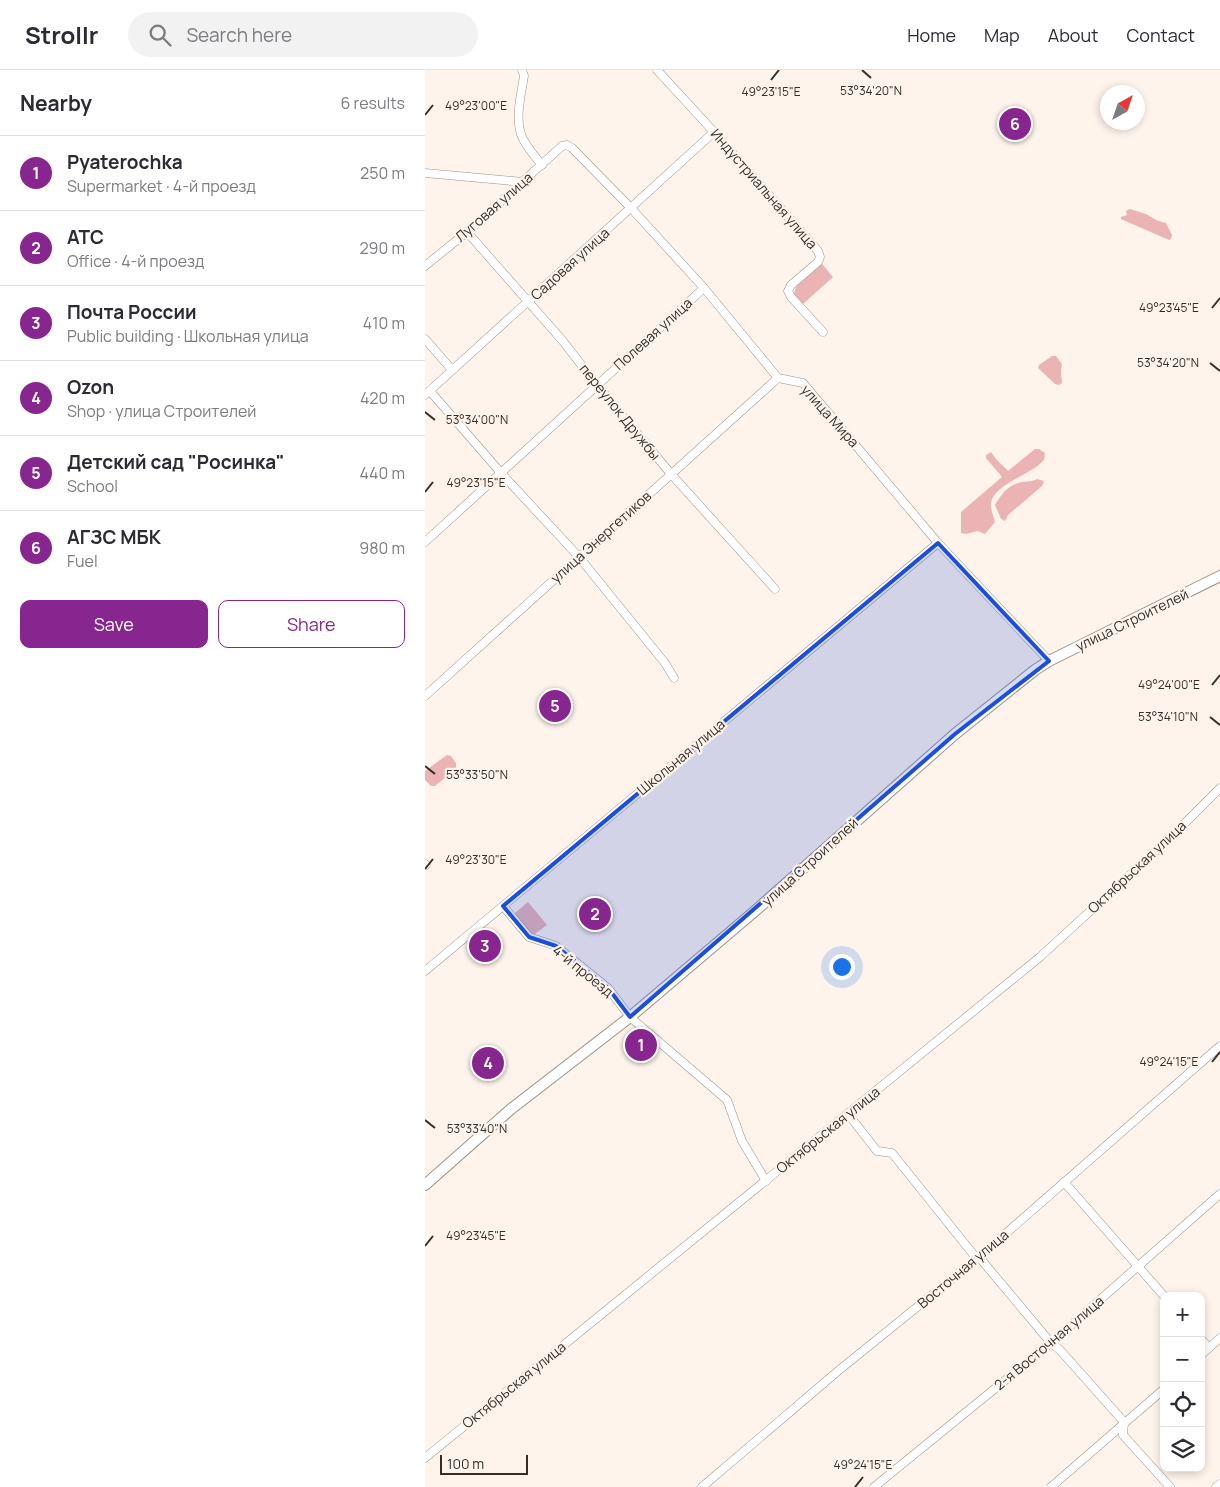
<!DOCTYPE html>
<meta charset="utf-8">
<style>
:root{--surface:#fff;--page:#f2f2f3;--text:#2b2b33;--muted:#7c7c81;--line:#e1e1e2;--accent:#87268f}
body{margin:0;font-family:Manrope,sans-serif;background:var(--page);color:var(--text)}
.controls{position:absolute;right:15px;bottom:15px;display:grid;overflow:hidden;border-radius:10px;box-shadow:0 2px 8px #0003}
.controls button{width:45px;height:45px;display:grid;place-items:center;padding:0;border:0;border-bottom:1px solid var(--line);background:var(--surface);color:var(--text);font:25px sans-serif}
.compass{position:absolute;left:675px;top:15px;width:45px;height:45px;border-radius:50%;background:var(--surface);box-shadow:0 2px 8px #0003;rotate:40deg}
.scale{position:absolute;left:15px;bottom:12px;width:88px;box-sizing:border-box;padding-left:5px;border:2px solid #332e2a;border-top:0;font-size:14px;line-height:18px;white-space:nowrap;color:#332e2a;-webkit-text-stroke:4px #fff4ec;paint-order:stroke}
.you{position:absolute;left:416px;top:896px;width:18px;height:18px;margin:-12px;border:4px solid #fff;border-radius:50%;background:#1a73e8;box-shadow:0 0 0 8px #1a73e833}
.badge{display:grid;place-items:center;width:32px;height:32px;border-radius:50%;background:var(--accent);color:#fff;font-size:16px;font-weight:700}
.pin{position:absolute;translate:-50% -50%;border:2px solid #fff;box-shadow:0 1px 5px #0006}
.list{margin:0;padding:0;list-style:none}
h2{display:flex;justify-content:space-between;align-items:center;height:65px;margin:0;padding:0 20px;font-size:21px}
h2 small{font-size:16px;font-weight:400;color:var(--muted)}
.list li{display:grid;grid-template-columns:32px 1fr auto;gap:15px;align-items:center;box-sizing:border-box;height:75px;padding:0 20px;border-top:1px solid var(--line)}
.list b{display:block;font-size:19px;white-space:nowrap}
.list p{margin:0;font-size:16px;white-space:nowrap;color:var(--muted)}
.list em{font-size:16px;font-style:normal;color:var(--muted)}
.actions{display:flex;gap:10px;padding:15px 20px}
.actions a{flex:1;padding:11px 0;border:1px solid var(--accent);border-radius:10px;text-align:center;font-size:18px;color:var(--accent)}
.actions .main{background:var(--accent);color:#fff}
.icon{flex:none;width:28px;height:28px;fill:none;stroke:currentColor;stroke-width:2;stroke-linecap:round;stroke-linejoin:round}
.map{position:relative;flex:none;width:795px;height:1417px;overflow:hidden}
header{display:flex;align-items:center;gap:30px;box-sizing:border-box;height:70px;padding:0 25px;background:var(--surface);border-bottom:1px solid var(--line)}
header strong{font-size:24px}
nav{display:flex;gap:28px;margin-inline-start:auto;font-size:18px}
.search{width:350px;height:45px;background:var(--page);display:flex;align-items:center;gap:12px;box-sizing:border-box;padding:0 18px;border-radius:28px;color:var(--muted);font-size:19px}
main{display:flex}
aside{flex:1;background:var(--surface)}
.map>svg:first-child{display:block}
.green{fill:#ebb3b3}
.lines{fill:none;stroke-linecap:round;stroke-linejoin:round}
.minor-casing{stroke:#9d9087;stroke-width:9}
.major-casing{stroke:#9d9087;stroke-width:12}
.minor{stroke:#fff;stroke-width:8}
.major{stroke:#fff;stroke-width:10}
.marked{fill:#1d4ed8;fill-opacity:0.2;stroke:#1d4ed8;stroke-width:4;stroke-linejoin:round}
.ticks{fill:none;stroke:#332e2a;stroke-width:2}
.labels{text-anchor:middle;stroke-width:4.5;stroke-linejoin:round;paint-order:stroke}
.street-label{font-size:14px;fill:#332e2a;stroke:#fff4ec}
.ticks-label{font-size:12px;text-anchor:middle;fill:#332e2a;stroke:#fff4ec;stroke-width:4.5;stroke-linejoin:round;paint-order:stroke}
</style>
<header>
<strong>Strollr</strong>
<div class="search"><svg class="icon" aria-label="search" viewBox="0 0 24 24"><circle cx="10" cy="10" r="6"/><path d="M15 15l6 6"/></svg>Search here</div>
<nav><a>Home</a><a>Map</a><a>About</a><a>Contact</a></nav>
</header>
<main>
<aside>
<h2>Nearby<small>6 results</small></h2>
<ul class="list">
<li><span class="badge">1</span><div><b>Pyaterochka</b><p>Supermarket · 4-й проезд</p></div><em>250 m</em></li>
<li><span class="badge">2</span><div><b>АТС</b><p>Office · 4-й проезд</p></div><em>290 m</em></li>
<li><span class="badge">3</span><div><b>Почта России</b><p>Public building · Школьная улица</p></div><em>410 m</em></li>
<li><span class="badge">4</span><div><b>Ozon</b><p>Shop · улица Строителей</p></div><em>420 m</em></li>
<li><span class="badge">5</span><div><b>Детский сад &quot;Росинка&quot;</b><p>School</p></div><em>440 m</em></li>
<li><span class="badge">6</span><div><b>АГЗС МБК</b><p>Fuel</p></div><em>980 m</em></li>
</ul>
<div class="actions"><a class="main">Save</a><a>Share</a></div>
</aside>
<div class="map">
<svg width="795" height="1417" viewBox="0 0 795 1417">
<rect width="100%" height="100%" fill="#fff4ec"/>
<g class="green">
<path d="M 705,139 L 721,144 L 733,151 L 741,153 L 747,165 L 746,169 L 744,170 L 696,149 L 696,147 L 702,145 L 701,141 Z"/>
<path d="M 397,194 L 408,207 L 378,234 L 369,224 L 371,217 Z"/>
<path d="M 627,286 L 631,286 L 637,294 L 636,302 L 637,313 L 634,315 L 630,314 L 613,298 L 614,295 Z"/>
<path d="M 610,379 L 614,379 L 620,383 L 619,390 C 606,405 569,414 566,433 C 565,439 569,447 570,452 L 560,464 L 553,461 L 541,464 L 536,463 L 536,442 L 577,407 L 561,388 L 561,385 L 566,382 L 571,389 L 583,401 Z"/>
<path d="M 612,409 L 619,411 L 617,416 L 583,445 L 580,451 L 576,449 L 570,435 C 576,424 584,414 597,412 C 603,411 607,412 612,409 Z"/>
<path d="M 22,685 L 26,686 L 31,693 L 31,699 L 10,716 L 6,716 L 0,710 L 0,701 Z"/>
<path d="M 103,832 L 122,855 L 107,866 L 89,844 Z"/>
</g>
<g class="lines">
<g class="minor-casing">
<g id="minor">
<path d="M 97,0 L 99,6 C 96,25 89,51 98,69 C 103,78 110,87 117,95"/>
<path d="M 232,0 L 289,62 L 393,181 L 395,187 L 393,192 L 366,215 L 363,221 L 366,227 L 398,262"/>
<path d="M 0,103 L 98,112"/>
<path d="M 42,162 L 137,270 L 172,315 L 246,404 L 350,519"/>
<path d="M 0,196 L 42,162 L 137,76 L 142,75 L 147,78 L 206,138 L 279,218 L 353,308 L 378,313 L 513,473 L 624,591"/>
<path d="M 0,269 L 27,300"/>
<path d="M 5,321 L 76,403 L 154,487 L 240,593 L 249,608"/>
<path d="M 0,325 L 289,62"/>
<path d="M 0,472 L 279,218"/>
<path d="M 0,626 L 353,308"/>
<path d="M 0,794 L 1,795"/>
<path d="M 78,836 L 104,867 L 131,876 L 183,918 L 205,947 L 302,1030 L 317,1071 L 341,1111"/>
<path d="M 0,901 L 513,473"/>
<path d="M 423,1044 L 452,1081 L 467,1083 L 552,1189"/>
<path d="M 639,1112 L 739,1226"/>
<path d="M 554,1187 L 626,1273 L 635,1280 L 699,1352 L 698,1365 L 745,1417"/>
<path d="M 776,1269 L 784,1278"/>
<path d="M 776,1285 L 795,1268"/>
<path d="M 0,1388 L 615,887 L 745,768 L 795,718"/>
<path d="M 277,1417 L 413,1301 L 554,1187 L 795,976"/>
<path d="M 449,1417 L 626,1273 L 795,1124"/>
<path d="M 626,1417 L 739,1319"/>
<path d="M 791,1417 L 795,1414"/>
</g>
</g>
<g class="major-casing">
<path id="major" d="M 0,1115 L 86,1039 L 205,947 L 330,841 L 530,664 L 610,600 L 624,591 L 795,506"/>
</g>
<use href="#minor" class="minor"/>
<use href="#major" class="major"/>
</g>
<path class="marked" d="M 513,473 L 624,591 L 530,664 L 205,947 L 183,918 L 131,876 L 104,867 L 78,836 Z"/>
<path class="ticks" d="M 437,0 L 446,8M 346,10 L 354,0M 0,45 L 8,35M 787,238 L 795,228M 785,293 L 795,301M 0,342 L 10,350M 0,422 L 8,412M 787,615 L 795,605M 785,647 L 795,655M 0,696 L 10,704M 0,799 L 8,789M 787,992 L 795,982M 0,1050 L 10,1058M 0,1176 L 8,1166M 430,1417 L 438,1407"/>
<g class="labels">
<g class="street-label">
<text transform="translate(339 119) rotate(49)" y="5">Индустриальная улица</text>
<text transform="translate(69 137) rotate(-41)" y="5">Луговая улица</text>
<text transform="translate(145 194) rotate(-42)" y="5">Садовая улица</text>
<text transform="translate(228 264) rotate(-42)" y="5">Полевая улица</text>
<text transform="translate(195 342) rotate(51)" y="5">переулок Дружбы</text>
<text transform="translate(405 346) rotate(48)" y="5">улица Мира</text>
<text transform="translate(176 467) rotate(-42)" y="5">улица Энергетиков</text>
<text transform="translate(707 550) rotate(-26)" y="5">улица Строителей</text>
<text transform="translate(256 687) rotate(-40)" y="5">Школьная улица</text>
<text transform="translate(385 792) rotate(-42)" y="5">улица Строителей</text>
<text transform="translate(712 797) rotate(-43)" y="5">Октябрьская улица</text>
<text transform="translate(158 901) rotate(39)" y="5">4-й проезд</text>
<text transform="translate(403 1060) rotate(-39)" y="5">Октябрьская улица</text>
<text transform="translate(538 1199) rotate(-40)" y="5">Восточная улица</text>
<text transform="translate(624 1273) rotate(-40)" y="5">2-я Восточная улица</text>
<text transform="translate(89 1315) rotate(-39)" y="5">Октябрьская улица</text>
</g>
</g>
<g class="ticks-label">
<text x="446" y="25">53°34'20"N</text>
<text x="346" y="26">49°23'15"E</text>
<text x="51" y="40">49°23'00"E</text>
<text x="744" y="242">49°23'45"E</text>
<text x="743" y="297">53°34'20"N</text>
<text x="52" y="354">53°34'00"N</text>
<text x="51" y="417">49°23'15"E</text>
<text x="744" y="619">49°24'00"E</text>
<text x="743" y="651">53°34'10"N</text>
<text x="52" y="709">53°33'50"N</text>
<text x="51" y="794">49°23'30"E</text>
<text x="744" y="996">49°24'15"E</text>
<text x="52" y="1063">53°33'40"N</text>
<text x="51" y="1170">49°23'45"E</text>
<text x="438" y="1399">49°24'15"E</text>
</g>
</svg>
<div class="controls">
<button>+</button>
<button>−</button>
<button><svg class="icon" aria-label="locate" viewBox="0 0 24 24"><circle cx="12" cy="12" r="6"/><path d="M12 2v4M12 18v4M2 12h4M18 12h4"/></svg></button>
<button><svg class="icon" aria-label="layers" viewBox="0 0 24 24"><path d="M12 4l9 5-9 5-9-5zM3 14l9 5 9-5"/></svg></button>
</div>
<svg class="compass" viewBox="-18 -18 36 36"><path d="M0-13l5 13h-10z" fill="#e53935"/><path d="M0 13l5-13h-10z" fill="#7c7c81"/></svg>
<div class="scale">100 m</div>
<div class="you"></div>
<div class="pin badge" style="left:216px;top:975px">1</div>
<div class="pin badge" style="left:170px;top:844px">2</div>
<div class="pin badge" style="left:60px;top:876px">3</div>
<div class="pin badge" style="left:63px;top:993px">4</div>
<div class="pin badge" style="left:130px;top:636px">5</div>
<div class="pin badge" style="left:590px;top:54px">6</div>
</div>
</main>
